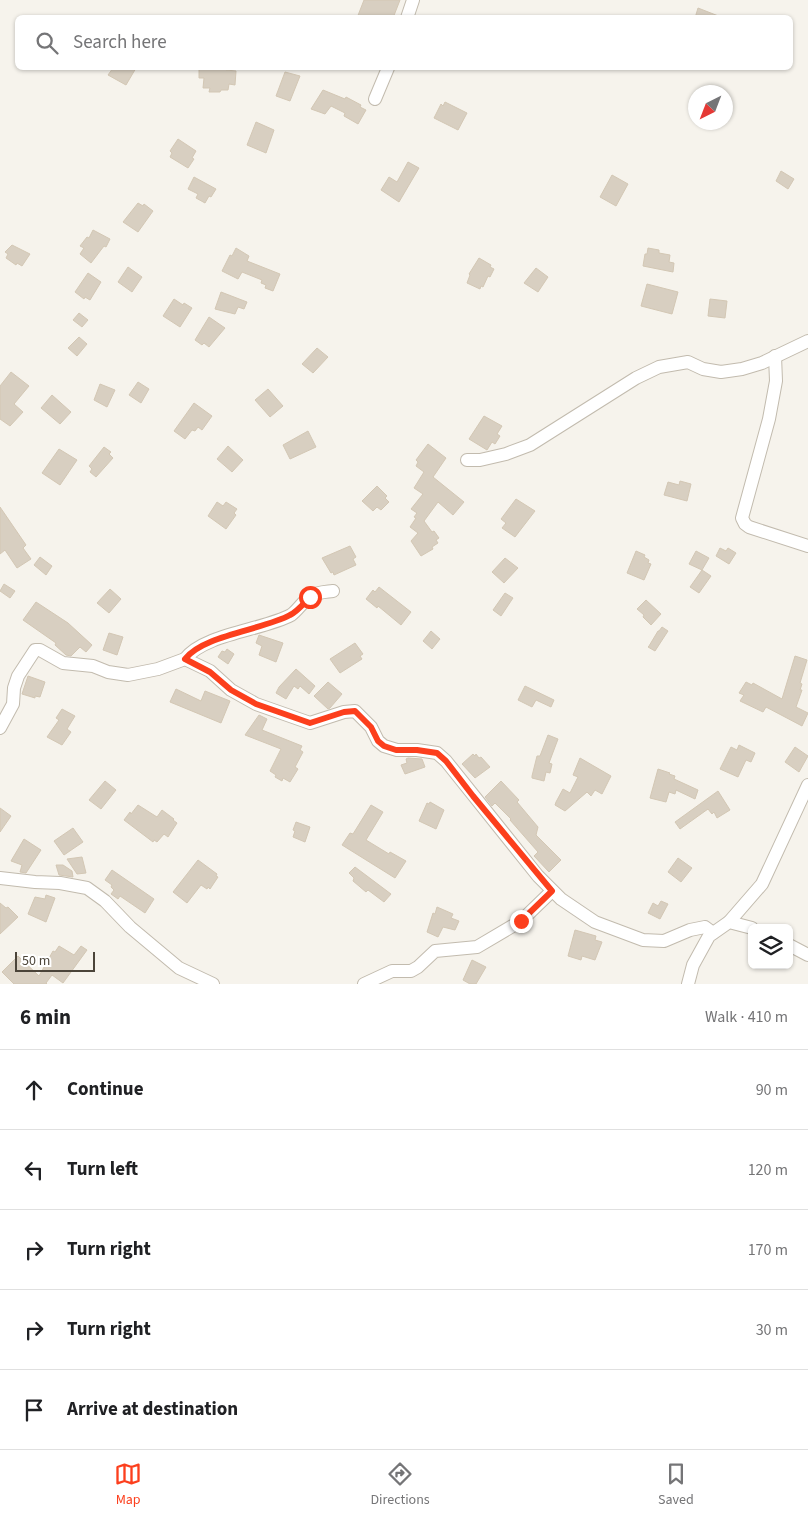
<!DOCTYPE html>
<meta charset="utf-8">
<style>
:root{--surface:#fff;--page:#f2f2f2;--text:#202124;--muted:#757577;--line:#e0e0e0;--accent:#fc3f1d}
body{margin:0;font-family:"Source Sans 3",sans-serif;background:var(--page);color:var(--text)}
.controls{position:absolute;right:15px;bottom:15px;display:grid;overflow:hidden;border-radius:8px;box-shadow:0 1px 4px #0004}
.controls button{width:45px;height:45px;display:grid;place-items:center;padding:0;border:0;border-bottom:1px solid var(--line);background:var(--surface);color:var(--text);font:25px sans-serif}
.compass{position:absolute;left:688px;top:85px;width:45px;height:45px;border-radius:50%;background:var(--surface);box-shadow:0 1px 4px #0004;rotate:222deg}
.scale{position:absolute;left:15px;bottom:12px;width:80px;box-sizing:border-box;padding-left:5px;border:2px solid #4b4439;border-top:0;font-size:14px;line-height:18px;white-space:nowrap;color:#4b4439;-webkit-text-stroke:4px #fff;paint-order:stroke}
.stop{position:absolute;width:15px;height:15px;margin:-11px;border:4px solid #fc3f1d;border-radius:50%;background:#fff}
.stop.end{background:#fc3f1d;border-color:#fff;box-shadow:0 1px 5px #0008}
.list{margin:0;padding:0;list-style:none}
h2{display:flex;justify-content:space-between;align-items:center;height:65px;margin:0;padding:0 20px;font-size:21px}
h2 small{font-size:16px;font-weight:400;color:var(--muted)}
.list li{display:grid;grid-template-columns:32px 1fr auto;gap:15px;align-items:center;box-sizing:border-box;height:80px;padding:0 20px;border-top:1px solid var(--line)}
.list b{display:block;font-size:19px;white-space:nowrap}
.list em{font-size:16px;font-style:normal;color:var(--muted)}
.icon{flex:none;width:28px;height:28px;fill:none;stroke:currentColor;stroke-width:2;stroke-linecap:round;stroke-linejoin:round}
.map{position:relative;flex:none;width:808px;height:984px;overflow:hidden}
.search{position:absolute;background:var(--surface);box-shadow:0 1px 4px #0004;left:15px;right:15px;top:15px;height:55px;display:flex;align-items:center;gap:12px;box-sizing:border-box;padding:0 18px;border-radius:8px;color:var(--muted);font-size:19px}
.sheet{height:465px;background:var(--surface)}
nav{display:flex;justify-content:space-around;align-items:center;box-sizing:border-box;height:70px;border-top:1px solid var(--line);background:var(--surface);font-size:14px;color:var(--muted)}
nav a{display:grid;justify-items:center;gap:2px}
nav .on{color:var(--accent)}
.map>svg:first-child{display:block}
.building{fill:#d8cfc1;stroke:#d3c7b4}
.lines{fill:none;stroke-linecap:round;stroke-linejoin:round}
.minor-casing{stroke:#c2bbae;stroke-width:14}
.minor{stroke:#fff;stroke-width:12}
.route{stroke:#fc3f1d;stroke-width:6}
</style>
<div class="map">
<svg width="808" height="984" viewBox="0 0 808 984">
<rect width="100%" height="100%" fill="#f6f3ec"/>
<g class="building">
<path d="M 364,0 L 400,0 L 393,18 L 357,18 Z"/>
<path d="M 698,8 L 721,17 L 721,18 L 695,18 Z"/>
<path d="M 113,68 L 136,68 L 126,85 L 108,75 Z"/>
<path d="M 199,68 L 226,68 L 226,70 L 236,71 L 235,85 L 229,84 L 228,90 L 221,90 L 220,92 L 209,92 L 210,88 L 203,88 L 204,78 L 199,78 Z"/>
<path d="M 285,72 L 300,76 L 290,101 L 276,96 Z"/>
<path d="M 323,90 L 345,99 L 346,97 L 361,105 L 360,107 L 366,110 L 358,124 L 344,116 L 345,113 L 331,106 L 325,114 L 311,109 Z"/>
<path d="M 445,102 L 467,113 L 458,130 L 434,118 L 441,104 L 443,106 Z"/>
<path d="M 256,122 L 274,130 L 266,153 L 247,145 Z"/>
<path d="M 178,139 L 196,151 L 192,158 L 194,159 L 188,168 L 170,157 L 172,153 L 170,151 Z"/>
<path d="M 408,162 L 419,168 L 399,202 L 381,190 L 389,177 L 397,182 Z"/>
<path d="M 781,171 L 794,179 L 788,189 L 776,181 Z"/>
<path d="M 612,175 L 628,184 L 616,206 L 600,197 Z"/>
<path d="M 194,177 L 216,189 L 211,197 L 209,196 L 205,203 L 196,198 L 198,194 L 188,189 Z"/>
<path d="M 138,203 L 143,206 L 144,204 L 153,211 L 138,232 L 123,222 Z"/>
<path d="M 93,230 L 110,239 L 106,247 L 104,246 L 91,263 L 80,254 L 84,248 L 80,246 L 87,237 L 89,238 Z"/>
<path d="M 12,245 L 30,254 L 22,266 L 17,263 L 16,265 L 6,258 L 8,254 L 5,252 Z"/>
<path d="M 236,248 L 249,256 L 247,261 L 280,274 L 273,291 L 265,288 L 266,285 L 261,283 L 262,280 L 242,272 L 238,279 L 222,271 L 230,255 L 232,256 Z"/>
<path d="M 648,248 L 659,250 L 659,253 L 670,255 L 669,262 L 674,263 L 673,272 L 643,266 L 645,254 L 647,254 Z"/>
<path d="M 479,258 L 491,265 L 490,267 L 494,269 L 490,277 L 488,276 L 483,287 L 481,286 L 480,289 L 467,283 L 470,275 L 469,274 Z"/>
<path d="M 128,267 L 142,277 L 132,292 L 118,282 Z"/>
<path d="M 536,268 L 548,277 L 538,292 L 524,283 Z"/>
<path d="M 88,273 L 101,282 L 90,300 L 85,297 L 84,299 L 75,292 Z"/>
<path d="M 647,284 L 678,292 L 672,314 L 641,306 Z"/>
<path d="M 221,292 L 247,302 L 244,309 L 238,307 L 235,314 L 215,309 Z"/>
<path d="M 174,299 L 183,305 L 184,303 L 192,308 L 180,327 L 163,316 Z"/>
<path d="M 710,299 L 727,301 L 725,318 L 708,316 Z"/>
<path d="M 79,313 L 88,320 L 82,327 L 73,320 Z"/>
<path d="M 209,317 L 225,328 L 209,347 L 204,343 L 202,345 L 195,340 Z"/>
<path d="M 79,337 L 87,344 L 77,356 L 68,348 Z"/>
<path d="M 317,348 L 328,357 L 313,373 L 302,364 Z"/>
<path d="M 11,372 L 29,386 L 14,404 L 23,412 L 10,426 L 0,419 L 0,386 Z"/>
<path d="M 138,382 L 149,389 L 141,403 L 129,395 Z"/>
<path d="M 100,384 L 115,390 L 107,407 L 94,400 Z"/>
<path d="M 268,389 L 283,406 L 270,417 L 255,400 Z"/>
<path d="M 52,395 L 71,412 L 60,424 L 41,408 Z"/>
<path d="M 194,403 L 212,416 L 202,430 L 198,427 L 195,431 L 192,430 L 185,439 L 174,431 Z"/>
<path d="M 484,416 L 502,426 L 497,434 L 500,436 L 495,444 L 492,442 L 487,450 L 469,439 Z"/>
<path d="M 308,431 L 316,447 L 290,459 L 283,445 Z"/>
<path d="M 428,444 L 446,458 L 433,477 L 464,502 L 453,515 L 438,502 L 424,521 L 432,532 L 434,531 L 439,538 L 436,540 L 438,543 L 432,547 L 433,549 L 421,556 L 411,541 L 418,533 L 410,527 L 416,518 L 414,517 L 417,513 L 411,509 L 423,494 L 414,488 L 424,472 L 416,466 L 418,462 L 416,460 Z"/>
<path d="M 228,446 L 243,460 L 232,472 L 217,459 Z"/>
<path d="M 104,447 L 111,452 L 109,454 L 113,458 L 96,477 L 90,472 L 92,469 L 89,466 Z"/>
<path d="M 59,449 L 77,460 L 60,485 L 42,473 Z"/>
<path d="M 680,481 L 691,484 L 687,501 L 664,495 L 668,482 L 679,485 Z"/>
<path d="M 377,486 L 387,496 L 385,498 L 389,502 L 381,510 L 377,507 L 373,511 L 362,501 Z"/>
<path d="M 516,499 L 535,511 L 515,537 L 502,528 L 506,523 L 501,519 Z"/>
<path d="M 217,502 L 223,506 L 226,502 L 237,509 L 234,513 L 236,515 L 226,529 L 208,516 Z"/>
<path d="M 0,507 L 26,545 L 23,548 L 31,559 L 17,568 L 5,550 L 0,554 Z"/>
<path d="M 350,546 L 356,557 L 353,559 L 356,565 L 334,575 L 333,572 L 331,573 L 322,558 Z"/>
<path d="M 720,548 L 726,551 L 728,548 L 736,553 L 729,564 L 716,556 Z"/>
<path d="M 636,551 L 645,555 L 644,557 L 649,560 L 648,563 L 651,564 L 644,580 L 627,573 Z"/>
<path d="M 696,551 L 709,558 L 702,570 L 711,576 L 699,593 L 690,587 L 702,570 L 689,564 Z"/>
<path d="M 40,557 L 52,566 L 46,575 L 34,565 Z"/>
<path d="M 505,558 L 518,568 L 504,583 L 492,572 Z"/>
<path d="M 4,584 L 15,591 L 10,598 L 0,591 Z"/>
<path d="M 379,587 L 411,612 L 401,625 L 378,606 L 377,608 L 366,599 L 373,590 L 375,592 Z"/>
<path d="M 110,589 L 121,599 L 109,613 L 97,603 Z"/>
<path d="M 505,593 L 513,598 L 501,616 L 493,610 Z"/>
<path d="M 646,600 L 661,614 L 651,625 L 643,617 L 644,615 L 637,609 Z"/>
<path d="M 36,602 L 68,623 L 92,645 L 86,652 L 80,647 L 71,656 L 66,655 L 55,645 L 56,643 L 23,620 Z"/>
<path d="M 662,627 L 668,631 L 655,651 L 648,647 L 649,646 L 658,631 L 659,631 Z"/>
<path d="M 431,631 L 440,639 L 432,649 L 423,641 Z"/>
<path d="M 109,633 L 123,637 L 117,655 L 103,650 Z"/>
<path d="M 259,635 L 283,643 L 276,662 L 259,655 L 262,646 L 256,643 Z"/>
<path d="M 355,643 L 363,654 L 360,656 L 362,659 L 340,673 L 330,659 Z"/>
<path d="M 227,649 L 234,654 L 228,664 L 218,657 L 222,651 L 225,652 Z"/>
<path d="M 795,656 L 807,660 L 800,683 L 802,684 L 800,690 L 802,690 L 796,707 L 808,713 L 802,726 L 766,707 L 763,712 L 740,701 L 744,695 L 739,693 L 746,682 L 752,685 L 753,683 L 782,699 Z"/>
<path d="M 296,669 L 315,686 L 309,694 L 300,686 L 298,689 L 294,686 L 286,699 L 276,693 L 279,687 Z"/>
<path d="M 28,676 L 45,682 L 40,697 L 35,696 L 35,698 L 22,694 Z"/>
<path d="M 328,682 L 342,694 L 330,708 L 328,709 L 314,696 Z"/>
<path d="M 525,686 L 554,700 L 551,707 L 536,700 L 532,707 L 518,700 Z"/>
<path d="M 176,689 L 201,701 L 205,691 L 230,701 L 221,723 L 170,702 Z"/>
<path d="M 62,709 L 75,716 L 67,729 L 71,732 L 62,745 L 47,737 L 59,720 L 56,718 Z"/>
<path d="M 259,715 L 267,719 L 262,730 L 302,746 L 300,750 L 303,752 L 295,767 L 298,769 L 290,782 L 283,778 L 282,781 L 275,777 L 276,775 L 270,771 L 281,749 L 245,735 Z"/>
<path d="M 548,735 L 558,739 L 549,763 L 552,764 L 550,773 L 546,772 L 544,781 L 532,778 L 532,776 L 537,756 L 540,756 Z"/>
<path d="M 739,745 L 755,753 L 751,762 L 746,760 L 738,777 L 720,769 L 731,747 L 737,750 Z"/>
<path d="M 795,747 L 808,756 L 799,772 L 785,762 Z"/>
<path d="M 473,754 L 475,756 L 476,754 L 479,758 L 481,757 L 490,767 L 475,778 L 462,764 Z"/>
<path d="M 408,758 L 422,759 L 425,767 L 405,774 L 401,765 L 407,763 L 406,759 Z"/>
<path d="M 580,758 L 611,776 L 602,794 L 595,790 L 591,796 L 587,792 L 565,811 L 555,805 L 556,802 L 563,789 L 570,793 L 578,777 L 573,775 Z"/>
<path d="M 658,769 L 670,773 L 669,774 L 675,776 L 674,779 L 698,790 L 695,799 L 676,790 L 675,794 L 669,792 L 666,802 L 650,798 Z"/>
<path d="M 105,781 L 116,790 L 101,809 L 89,800 Z"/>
<path d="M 501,781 L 519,800 L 517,802 L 538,827 L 536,835 L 561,860 L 549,872 L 534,856 L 538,852 L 510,820 L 511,819 L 495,803 L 492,806 L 485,797 Z"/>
<path d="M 718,791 L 730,810 L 717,818 L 714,812 L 712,814 L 708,809 L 680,829 L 675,822 Z"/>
<path d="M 430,802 L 444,810 L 436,829 L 419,821 L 427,803 L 429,804 Z"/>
<path d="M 138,805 L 157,817 L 162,810 L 174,819 L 173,820 L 177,823 L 168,837 L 164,834 L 157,842 L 154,840 L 153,842 L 124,820 L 130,812 L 131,814 Z"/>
<path d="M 371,805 L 383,812 L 366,840 L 389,854 L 390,852 L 406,861 L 395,878 L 342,845 L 350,833 L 353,834 Z"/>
<path d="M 0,808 L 11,816 L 0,832 Z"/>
<path d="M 296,822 L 310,827 L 305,842 L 293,837 L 295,831 L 293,830 Z"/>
<path d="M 73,828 L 83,842 L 64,855 L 54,841 Z"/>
<path d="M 24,839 L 41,850 L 26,873 L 20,872 L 22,865 L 11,861 Z"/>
<path d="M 82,857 L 86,873 L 77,874 L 67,859 Z"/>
<path d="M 678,858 L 692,868 L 681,882 L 668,872 Z"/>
<path d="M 198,860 L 217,874 L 216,876 L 218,877 L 210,889 L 208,887 L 207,889 L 201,885 L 187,903 L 173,892 Z"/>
<path d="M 56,865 L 63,865 L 72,871 L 73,877 L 59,875 Z"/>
<path d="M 355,867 L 391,894 L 384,902 L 368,890 L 366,892 L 353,881 L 354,878 L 349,873 Z"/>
<path d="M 112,870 L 154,899 L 145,913 L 120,896 L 118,899 L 111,894 L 114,890 L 111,887 L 112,885 L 105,880 Z"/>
<path d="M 46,895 L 55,898 L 46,922 L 28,914 L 35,897 L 45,899 Z"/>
<path d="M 661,901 L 668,904 L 660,919 L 648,913 L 653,903 L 658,906 Z"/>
<path d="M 0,903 L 6,908 L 8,907 L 18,917 L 0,934 Z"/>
<path d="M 437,907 L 453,914 L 451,918 L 459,921 L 455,930 L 443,927 L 438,937 L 427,932 L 433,913 L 435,914 Z"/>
<path d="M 575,930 L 596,936 L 595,940 L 602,942 L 595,960 L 582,956 L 581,960 L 568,956 Z"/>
<path d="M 59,946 L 74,955 L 81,946 L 87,950 L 63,983 L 52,975 L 46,983 L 47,984 L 14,984 L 2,972 L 18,956 L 39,976 L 53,951 L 55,952 Z"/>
<path d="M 472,960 L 486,967 L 476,984 L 470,984 L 463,980 Z"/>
</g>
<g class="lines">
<g class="minor-casing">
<g id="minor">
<path d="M 407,18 L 413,0"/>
<path d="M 375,99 L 388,68"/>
<path d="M 775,356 L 776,381 L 769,419 L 742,518 L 745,524 L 749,527 L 808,546"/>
<path d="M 467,460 L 480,460 L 506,454 L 530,445 L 636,378 L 659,367 L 688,362 L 703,369 L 721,372 L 742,369 L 762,363 L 808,341"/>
<path d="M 185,659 C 204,634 263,630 291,615 C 298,610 303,601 311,596 C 317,592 325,592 333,591"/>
<path d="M 0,728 L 13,704 L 14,688 L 18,676 L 35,650 L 40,650 L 63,663 L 93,666 L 108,672 L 128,675 L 158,669 L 185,659 L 210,671 L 231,690 L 256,704 L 310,723 L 344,712 L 355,711 L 371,727 L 378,741 L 384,746 L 397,750 L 417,750 L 437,753 L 446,761 L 538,876 L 561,899 L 595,922 L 643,940 L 664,941 L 690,930 L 705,927 L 713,933"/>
<path d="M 0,878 L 35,882 L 60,883 L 87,888 L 105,901 L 130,927 L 179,968 L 213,984"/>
<path d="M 729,922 L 762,884 L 808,785"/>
<path d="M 789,945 L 808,955"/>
<path d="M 364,984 L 392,971 L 411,971 L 418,967 L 435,951 L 477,947 L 521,921 L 552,891"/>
<path d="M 688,984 L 693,965 L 709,936 L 729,922 L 752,928"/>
</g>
</g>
<use href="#minor" class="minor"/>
</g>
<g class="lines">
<path class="route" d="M 310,597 C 304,603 298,611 290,615 C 263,630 203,635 185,659 L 210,672 L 231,690 L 256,704 L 310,723 L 344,712 L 355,711 L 371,727 L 378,741 L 384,746 L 396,750 L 417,750 L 437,753 L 446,761 L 473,796 L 552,891 L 521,921"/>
</g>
</svg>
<div class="controls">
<button><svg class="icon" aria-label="layers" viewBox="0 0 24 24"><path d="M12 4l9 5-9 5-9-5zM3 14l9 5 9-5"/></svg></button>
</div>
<svg class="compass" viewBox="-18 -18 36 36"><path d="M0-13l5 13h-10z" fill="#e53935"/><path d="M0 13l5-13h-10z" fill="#757577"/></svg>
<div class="scale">50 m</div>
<div class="stop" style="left:310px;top:597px"></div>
<div class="stop end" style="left:521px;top:921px"></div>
<div class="search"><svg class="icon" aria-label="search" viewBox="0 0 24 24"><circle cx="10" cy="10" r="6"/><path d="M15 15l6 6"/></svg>Search here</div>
</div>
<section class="sheet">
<h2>6 min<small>Walk · 410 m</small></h2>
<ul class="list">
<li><svg class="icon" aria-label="ahead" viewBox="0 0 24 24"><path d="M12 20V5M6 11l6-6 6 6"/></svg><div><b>Continue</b></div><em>90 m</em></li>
<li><svg class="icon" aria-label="left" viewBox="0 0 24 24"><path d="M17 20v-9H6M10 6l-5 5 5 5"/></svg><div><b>Turn left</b></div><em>120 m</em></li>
<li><svg class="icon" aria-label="right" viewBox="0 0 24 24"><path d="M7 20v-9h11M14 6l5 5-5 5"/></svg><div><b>Turn right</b></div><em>170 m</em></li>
<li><svg class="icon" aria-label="right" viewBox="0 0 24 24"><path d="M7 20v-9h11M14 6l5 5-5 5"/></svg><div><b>Turn right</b></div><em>30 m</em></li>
<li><svg class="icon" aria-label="arrive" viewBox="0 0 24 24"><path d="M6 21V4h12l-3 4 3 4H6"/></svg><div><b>Arrive at destination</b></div></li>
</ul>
</section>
<nav>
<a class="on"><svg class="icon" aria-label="map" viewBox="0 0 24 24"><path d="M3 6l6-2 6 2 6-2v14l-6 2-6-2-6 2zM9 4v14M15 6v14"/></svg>Map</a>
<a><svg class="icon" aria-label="directions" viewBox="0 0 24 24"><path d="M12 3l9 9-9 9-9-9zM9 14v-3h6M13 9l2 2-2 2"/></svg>Directions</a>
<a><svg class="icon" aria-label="saved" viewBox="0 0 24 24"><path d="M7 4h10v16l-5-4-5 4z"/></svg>Saved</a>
</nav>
